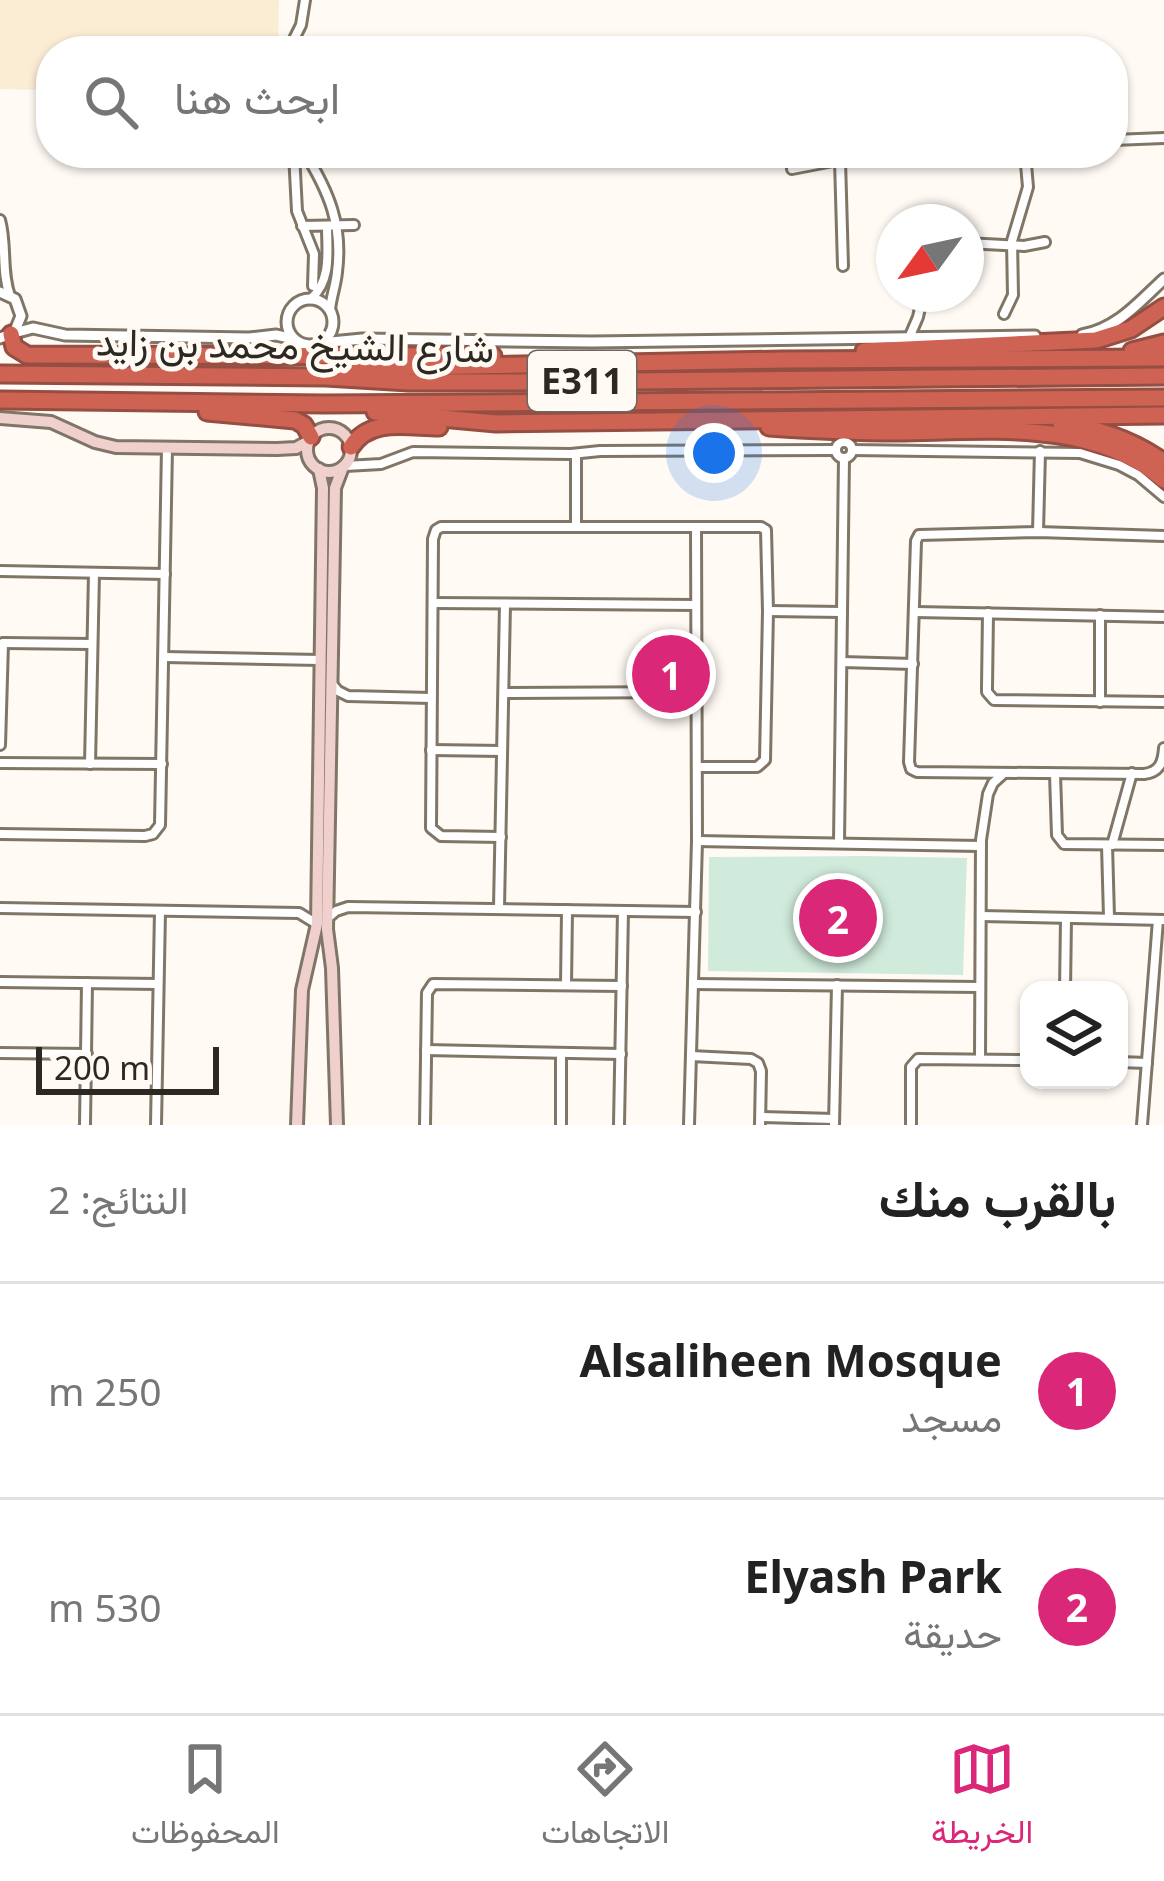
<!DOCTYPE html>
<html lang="ar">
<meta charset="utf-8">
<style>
:root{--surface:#fff;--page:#f2f2f2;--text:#222;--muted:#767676;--line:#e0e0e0;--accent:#db2777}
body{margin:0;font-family:"Noto Sans",Vazirmatn,sans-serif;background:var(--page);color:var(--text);direction:rtl}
.controls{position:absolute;right:36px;bottom:36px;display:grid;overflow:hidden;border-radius:24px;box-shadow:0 3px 9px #0004}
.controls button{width:108px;height:108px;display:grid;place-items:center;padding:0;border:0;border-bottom:3px solid var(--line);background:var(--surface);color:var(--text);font:60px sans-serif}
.compass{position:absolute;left:876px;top:204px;width:108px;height:108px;border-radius:50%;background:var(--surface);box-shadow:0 3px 9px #0004;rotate:237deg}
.scale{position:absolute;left:36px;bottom:30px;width:183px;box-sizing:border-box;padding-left:12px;border:6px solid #2c2822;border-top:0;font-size:33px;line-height:42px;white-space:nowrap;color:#2c2822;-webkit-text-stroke:9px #fffaf4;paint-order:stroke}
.you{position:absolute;left:714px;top:453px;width:42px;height:42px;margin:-30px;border:9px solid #fff;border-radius:50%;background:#1a73e8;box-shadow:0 0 0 18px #1a73e833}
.badge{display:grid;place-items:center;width:78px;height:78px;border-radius:50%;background:var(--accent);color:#fff;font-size:39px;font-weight:700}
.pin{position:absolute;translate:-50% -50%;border:6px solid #fff;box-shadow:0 3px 12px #0006}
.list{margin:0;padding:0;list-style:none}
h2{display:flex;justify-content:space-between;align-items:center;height:156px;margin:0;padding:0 48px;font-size:51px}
h2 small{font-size:39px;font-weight:400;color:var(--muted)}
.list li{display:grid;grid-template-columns:78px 1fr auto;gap:36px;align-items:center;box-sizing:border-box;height:216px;padding:0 48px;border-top:3px solid var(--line)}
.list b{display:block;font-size:45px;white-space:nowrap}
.list p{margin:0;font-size:39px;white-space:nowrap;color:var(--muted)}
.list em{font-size:39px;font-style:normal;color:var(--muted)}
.icon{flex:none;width:66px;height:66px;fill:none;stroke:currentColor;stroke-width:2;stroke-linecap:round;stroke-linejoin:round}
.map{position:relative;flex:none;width:1164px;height:1125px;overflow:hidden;direction:ltr}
.search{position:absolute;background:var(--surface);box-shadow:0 3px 9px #0004;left:36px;right:36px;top:36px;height:132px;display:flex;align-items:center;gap:30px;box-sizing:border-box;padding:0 42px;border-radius:48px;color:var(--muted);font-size:45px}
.sheet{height:588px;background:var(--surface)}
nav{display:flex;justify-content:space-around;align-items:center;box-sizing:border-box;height:168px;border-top:3px solid var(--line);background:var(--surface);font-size:33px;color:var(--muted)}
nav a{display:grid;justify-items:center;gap:6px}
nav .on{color:var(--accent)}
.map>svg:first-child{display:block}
.built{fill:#fbecd4}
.green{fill:#d0ebdb}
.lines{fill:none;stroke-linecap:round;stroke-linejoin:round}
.minor-casing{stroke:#807667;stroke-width:14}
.tertiary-casing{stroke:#807667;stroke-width:15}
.secondary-casing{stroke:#807667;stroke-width:16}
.motorway-casing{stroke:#954e42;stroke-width:21}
.minor{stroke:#fff;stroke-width:8}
.tertiary{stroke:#fff;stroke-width:9}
.secondary{stroke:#f0d0cc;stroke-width:10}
.motorway{stroke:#ce6354;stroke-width:15}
.labels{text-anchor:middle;stroke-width:10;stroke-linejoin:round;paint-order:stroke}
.shield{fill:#fffaf4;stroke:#6b6761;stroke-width:3}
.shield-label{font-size:36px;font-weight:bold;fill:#2c2822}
.street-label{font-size:39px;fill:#2c2822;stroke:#fffaf4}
</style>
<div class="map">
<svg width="1164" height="1125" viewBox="0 0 1164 1125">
<rect width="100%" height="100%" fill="#fffaf4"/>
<path class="built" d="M 0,0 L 279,0 L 278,51 L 51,51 L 51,90 L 0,89 Z"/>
<path class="green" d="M 863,856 L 967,858 L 963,975 L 708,971 L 709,857 Z"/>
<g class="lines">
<g class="minor-casing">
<g id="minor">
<path d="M 288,51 L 301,25 L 305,0"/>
<path d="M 1113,140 L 1164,138"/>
<path d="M 294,153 L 297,211 L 314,254 L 313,286"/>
<path d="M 305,153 C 329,192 343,225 337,272 C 336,285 331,297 330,310"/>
<path d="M 840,160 L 843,266"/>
<path d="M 792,169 L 849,158 L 918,153"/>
<path d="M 0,220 C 7,245 1,271 10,296"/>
<path d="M 302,226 L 354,225"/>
<path d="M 966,243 L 1024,246 L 1045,242"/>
<path d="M 311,299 C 332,279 327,252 327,226"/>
<path d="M 1004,314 L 1013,295 L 1012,241 L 1028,187 L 1025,153"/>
<path d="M 909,338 L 918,317 L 923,294"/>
<circle cx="844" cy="450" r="8"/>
<path d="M 852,450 L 1080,453 L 1119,465 L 1138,475 L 1164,497"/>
<path d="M 345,466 L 381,464 L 413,452 L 571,454 L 600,451 L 836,450"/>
<path d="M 576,527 L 576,454"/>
<path d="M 1038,532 L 1040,451"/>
<path d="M 1164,536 L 1038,532 L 919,535 L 916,541 L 909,762 L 911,769 L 917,772 L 1144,774 C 1160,772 1163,762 1164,748"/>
<path d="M 0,571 L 165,574"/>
<path d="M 433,603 L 696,605"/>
<path d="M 768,611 L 842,612"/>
<path d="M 915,612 L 1164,617"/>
<path d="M 988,613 L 987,687 L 987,692 L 994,700 L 1164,702"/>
<path d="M 4,643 L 92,644"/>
<path d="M 164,657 L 320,660"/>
<path d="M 842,662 L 913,664"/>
<path d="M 331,683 L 338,691 L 348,696 L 431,698"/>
<path d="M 504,693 L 695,692"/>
<path d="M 1100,702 L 1100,615"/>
<path d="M 0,745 L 3,643"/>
<path d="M 431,750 L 502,751"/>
<path d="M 0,763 L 162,764"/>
<path d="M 90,764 L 94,573"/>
<path d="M 1055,774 L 1057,835 L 1064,844 L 1164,845"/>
<path d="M 0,834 L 145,836 L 153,834 L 160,825 L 167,448"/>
<path d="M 501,837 L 441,836 L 431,828 L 433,539 L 436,530 L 441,527 L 761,527 L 766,530 L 768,611 L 765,760 L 757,767 L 698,767"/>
<path d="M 697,841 L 980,846"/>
<path d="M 839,843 L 844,458"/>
<path d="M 1107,845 L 1109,917"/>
<path d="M 1112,845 L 1132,773"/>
<path d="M 0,908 L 299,913 L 317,924"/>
<path d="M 499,908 L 505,604"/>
<path d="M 981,916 L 1164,920"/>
<path d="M 329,917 L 336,911 L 348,907 L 696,912"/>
<path d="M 0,982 L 158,984"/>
<path d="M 694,984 L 979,987"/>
<path d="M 566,985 L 567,910"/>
<path d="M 1065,990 L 1066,918"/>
<path d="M 426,1050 L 621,1054"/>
<path d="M 0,1053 L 87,1054"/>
<path d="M 561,1053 L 561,1125"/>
<path d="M 691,1056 L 751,1059 L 758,1063 L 761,1071 L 760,1125"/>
<path d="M 980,1059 L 981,840 L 988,794 L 993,783 L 1003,774"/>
<path d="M 1119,1062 L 1147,1063"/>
<path d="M 761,1117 L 834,1119"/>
<path d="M 85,1125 L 87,983"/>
<path d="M 156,1125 L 160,911"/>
<path d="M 425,1125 L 427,993 L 433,984 L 622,986"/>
<path d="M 619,1125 L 623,911"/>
<path d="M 689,1125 L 697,841 L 696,527"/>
<path d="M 834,1125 L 837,985"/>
<path d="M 911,1125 L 911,1067 L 918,1059 L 1029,1060"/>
<path d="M 1142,1125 L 1158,920"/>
</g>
</g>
<g class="tertiary-casing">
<g id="tertiary">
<path d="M 0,292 L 15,299 L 21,316 L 14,333 L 0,338"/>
<circle cx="310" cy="322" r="23"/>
<path d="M 14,333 L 33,328 L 65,335 L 249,338 L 276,335 L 294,339"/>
<path d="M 1082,335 C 1117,329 1139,302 1164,279"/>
<path d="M 321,343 L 362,339 L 592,342 L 1035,336"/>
</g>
</g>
<g class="secondary-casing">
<g id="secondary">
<path d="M 0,418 L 51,422 L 95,442 L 116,447 L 277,449 L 296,448 L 309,441"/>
<circle cx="329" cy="450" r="22"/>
<path d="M 297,1125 L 302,990 L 317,924 L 323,488 L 319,469"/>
<path d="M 337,1125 L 332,968 L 327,929 L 335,488 L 343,467"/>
</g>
</g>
<g class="motorway-casing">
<g id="motorway">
<path d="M 11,334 L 14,347 L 27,355 L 493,356"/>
<path d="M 864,351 L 1096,340 L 1131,329 L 1164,307"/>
<path d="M 1132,351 L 1164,343"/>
<path d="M 334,373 L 358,368 L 782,360 L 1164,358"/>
<path d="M 0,374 L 326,377 L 409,382 L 521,382 L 1164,376"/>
<path d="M 0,400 L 325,404 L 1164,398"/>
<path d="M 207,412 L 295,420 L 304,425 L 311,437"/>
<path d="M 375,412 L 496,423 L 1164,415"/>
<path d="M 1061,424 C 1099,428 1132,440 1164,462"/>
<path d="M 769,427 C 813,430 855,432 898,432 C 987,431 1092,418 1164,480"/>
<path d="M 351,447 C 370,417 408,427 439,427"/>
</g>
</g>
<use href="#minor" class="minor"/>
<use href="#tertiary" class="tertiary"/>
<use href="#secondary" class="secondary"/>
<use href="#motorway" class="motorway"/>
</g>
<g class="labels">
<rect class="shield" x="528" y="351" width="108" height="60" rx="9"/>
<g class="shield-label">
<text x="582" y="394">E311</text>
</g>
<g class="street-label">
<text transform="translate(295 345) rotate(1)" y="14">شارع الشيخ محمد بن زايد</text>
</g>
</g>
</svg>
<div class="controls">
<button><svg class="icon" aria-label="layers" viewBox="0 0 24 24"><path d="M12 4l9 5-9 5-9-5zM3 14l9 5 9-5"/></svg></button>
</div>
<svg class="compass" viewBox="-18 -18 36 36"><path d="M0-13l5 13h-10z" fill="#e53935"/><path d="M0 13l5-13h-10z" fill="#767676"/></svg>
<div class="scale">200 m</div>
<div class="you"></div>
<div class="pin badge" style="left:671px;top:674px">1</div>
<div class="pin badge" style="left:838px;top:918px">2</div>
<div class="search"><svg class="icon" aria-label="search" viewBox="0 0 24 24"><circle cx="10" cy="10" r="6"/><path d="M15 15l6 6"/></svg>ابحث هنا</div>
</div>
<section class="sheet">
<h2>بالقرب منك<small>النتائج: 2</small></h2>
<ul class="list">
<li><span class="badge">1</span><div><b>Alsaliheen Mosque</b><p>مسجد</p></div><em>250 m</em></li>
<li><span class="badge">2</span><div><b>Elyash Park</b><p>حديقة</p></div><em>530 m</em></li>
</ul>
</section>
<nav>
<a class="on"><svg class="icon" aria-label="map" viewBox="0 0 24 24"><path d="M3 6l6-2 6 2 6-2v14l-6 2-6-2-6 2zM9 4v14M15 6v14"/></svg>الخريطة</a>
<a><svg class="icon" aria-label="directions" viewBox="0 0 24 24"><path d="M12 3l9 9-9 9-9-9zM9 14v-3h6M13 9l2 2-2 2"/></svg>الاتجاهات</a>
<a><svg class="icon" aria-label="saved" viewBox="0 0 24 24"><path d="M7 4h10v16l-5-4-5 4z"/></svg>المحفوظات</a>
</nav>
